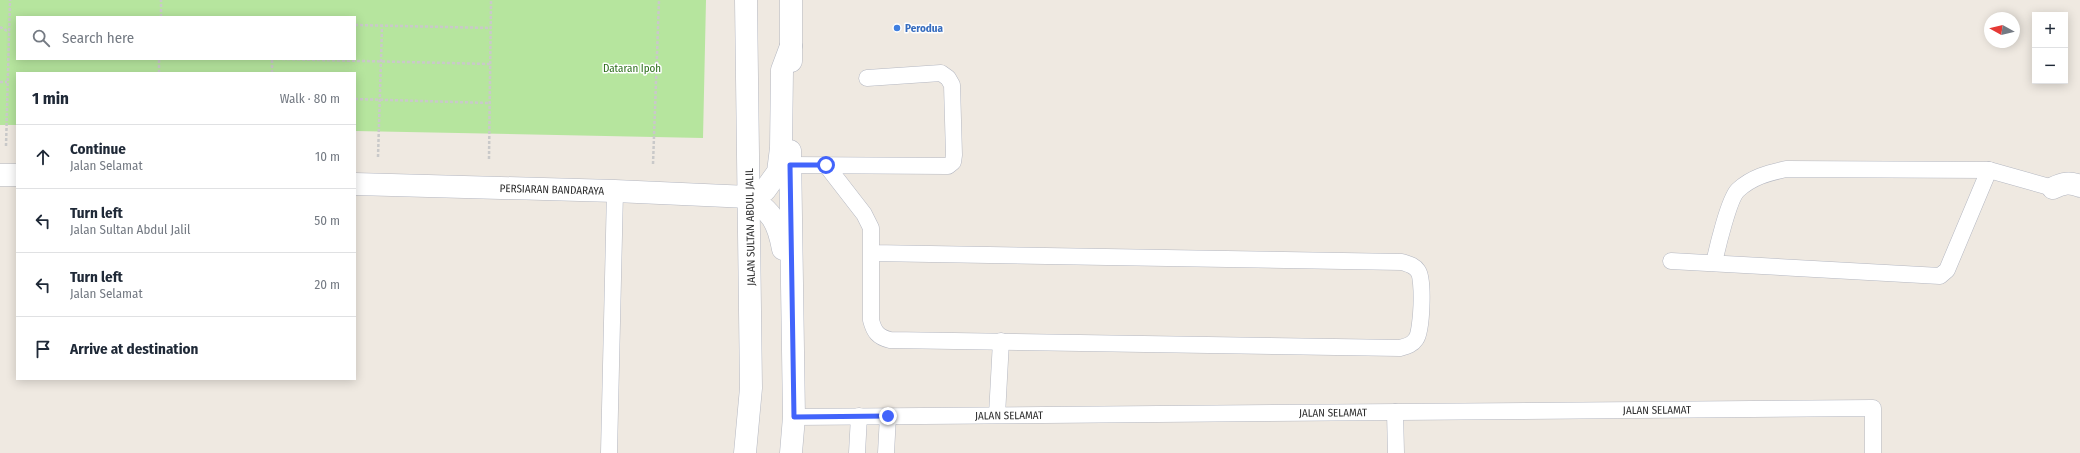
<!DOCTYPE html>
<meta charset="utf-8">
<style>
:root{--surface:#fff;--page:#f6f6f7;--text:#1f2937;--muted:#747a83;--line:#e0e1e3}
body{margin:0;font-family:"Fira Sans Condensed",sans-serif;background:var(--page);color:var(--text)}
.controls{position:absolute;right:12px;top:12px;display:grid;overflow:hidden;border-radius:0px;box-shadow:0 2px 10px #0003}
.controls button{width:36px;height:36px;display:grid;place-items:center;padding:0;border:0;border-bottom:1px solid var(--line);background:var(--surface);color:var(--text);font:20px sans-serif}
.compass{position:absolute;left:1984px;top:12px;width:36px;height:36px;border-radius:50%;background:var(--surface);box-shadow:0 2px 10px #0003;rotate:278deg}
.stop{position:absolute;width:12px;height:12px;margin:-9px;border:3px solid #4264fb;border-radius:50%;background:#fff}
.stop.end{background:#4264fb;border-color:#fff;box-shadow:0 1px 4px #0008}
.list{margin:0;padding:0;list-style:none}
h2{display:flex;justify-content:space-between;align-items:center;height:52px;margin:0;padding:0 16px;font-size:17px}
h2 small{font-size:13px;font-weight:400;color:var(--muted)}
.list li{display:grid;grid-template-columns:26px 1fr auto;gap:12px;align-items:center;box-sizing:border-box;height:64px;padding:0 16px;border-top:1px solid var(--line)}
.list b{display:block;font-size:15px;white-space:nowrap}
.list p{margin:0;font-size:13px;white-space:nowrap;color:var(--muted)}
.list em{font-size:13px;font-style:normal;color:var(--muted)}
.icon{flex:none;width:22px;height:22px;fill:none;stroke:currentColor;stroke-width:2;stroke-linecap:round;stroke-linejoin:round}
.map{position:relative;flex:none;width:2080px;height:453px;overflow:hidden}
.search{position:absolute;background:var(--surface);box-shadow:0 2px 10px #0003;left:16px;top:16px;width:340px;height:44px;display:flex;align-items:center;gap:10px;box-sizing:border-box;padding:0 14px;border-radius:0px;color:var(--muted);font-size:15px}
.panel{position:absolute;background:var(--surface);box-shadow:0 2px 10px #0003;left:16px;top:72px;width:340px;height:308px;border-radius:0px}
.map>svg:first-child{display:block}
.green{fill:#b6e59e;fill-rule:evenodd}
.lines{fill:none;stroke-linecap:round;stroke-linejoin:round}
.service-casing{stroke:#b4b7c1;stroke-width:17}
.minor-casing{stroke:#b4b7c1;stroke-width:23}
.tertiary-casing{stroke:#b4b7c1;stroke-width:23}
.path{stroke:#c9c9c9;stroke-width:2.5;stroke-dasharray:3 2;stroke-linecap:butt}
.service{stroke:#fff;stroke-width:16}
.minor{stroke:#fff;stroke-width:22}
.tertiary{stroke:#fff;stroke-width:22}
.route{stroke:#4264fb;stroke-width:5}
.shop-dot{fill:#3f7fe0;stroke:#fff;stroke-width:1.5}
.labels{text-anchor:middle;stroke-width:3;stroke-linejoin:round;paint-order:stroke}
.shop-label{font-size:11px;font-weight:bold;fill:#366cbe;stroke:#fff;text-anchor:start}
.park-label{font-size:11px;fill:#2c6e1b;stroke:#fff}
.street-label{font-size:11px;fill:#2e2e2e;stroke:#fff}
</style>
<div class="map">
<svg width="2080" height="453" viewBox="0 0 2080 453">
<rect width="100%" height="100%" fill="#efe9e1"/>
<path class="green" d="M 0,0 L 706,0 L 703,138 L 355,131 L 355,73 L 17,73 L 17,125 L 0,125 ZM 17,17 L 355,17 L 355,59 L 17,59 Z"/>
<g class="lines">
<g class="service-casing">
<g id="service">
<path d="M 790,165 L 948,166 L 953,162 L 954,155 L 952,85 L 948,78 L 941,73 L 867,78"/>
<path d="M 826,165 L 864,214 L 871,228 L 871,320 C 874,332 878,337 890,340 L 1400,348 C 1407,346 1412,345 1416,339 C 1422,331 1424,279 1418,271 C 1414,265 1408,264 1402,262 L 872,253"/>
<path d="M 1671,261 L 1940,276 L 1947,270 L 1989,170"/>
<path d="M 1714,263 C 1717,249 1729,198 1738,190 C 1752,177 1768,173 1786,169 L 1989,170 L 2053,188"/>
<path d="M 1395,412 L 1396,453"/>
<path d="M 997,415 L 1001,341"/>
<path id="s1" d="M 794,417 L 1873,408 L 1873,453"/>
<path d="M 609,453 L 615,191"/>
<path d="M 857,453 L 859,416"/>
<path d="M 886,453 L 888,416"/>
</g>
</g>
<g class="minor-casing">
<path id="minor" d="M 2053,188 C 2063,183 2070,182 2080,186"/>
</g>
<g class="tertiary-casing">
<g id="tertiary">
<path d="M 791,61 L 791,0"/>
<path d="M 790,151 L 794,417 L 791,453"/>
<path d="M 0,175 L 17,175"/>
<path id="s2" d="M 355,184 L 615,191 L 749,197 L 765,190 L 778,172 L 781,148 L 782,70 L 791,46"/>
<path d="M 749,197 C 772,212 778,222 783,249"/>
<path d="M 745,453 L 751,388 L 746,0"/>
</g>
</g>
<g class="path">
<path d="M 161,17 L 161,0"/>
<path d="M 355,25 L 491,28"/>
<path d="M 0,27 L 9,32"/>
<path d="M 277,59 L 490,64"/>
<path d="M 159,73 L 159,59"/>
<path d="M 272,73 L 272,59"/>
<path d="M 0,82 L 7,82"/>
<path d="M 355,99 L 489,103"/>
<path d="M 6,146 L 10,0"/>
<path d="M 378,157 L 382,26"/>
<path d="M 489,159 L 491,0"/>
<path d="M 653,164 L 659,0"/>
</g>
<use href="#service" class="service"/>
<use href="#minor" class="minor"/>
<use href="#tertiary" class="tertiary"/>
</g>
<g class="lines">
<path class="route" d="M 826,165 L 790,165 L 794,417 L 888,416"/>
</g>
<circle class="shop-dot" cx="897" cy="28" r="4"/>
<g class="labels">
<g class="shop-label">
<text x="905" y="32">Perodua</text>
</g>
<g class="park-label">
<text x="632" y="72">Dataran Ipoh</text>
</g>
<g class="street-label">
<text dy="4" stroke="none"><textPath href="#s2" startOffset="197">PERSIARAN BANDARAYA</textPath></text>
<text transform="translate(750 227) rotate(-91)" y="4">JALAN SULTAN ABDUL JALIL</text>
<text dy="4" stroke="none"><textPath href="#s1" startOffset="863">JALAN SELAMAT</textPath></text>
<text dy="4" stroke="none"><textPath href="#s1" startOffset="539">JALAN SELAMAT</textPath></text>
<text dy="4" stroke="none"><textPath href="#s1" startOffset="215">JALAN SELAMAT</textPath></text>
</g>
</g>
</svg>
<div class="controls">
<button>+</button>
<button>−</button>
</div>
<svg class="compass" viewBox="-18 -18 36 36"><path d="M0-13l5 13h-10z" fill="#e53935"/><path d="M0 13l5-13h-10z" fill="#747a83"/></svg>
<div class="stop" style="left:826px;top:165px"></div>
<div class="stop end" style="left:888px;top:416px"></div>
<div class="search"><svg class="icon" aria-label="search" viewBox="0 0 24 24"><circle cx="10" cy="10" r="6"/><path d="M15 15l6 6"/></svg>Search here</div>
<section class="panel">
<h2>1 min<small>Walk · 80 m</small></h2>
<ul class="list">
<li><svg class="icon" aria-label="ahead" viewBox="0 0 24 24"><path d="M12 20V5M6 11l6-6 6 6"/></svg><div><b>Continue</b><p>Jalan Selamat</p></div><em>10 m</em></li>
<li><svg class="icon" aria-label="left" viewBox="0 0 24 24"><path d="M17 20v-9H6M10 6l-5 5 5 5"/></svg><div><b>Turn left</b><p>Jalan Sultan Abdul Jalil</p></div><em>50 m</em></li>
<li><svg class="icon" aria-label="left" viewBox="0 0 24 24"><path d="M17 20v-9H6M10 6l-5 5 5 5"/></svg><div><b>Turn left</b><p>Jalan Selamat</p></div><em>20 m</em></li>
<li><svg class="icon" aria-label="arrive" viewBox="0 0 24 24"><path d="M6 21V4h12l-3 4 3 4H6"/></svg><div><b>Arrive at destination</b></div></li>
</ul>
</section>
</div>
